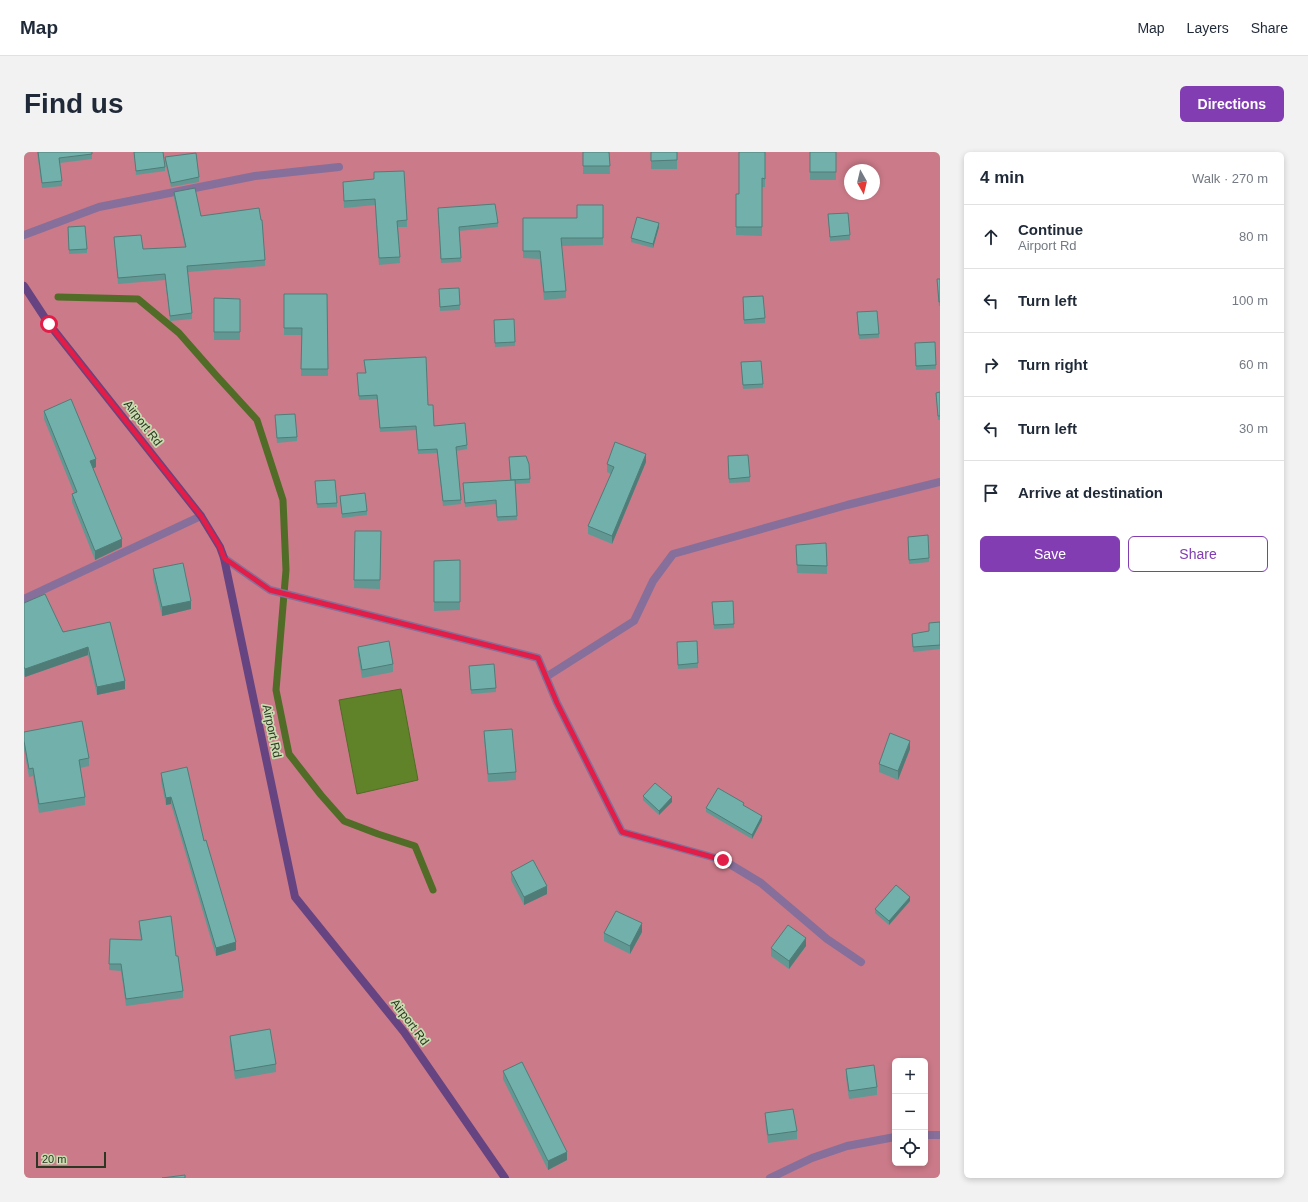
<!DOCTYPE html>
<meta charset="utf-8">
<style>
:root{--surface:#fff;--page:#f2f2f3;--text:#1f2937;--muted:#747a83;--line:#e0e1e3;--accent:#813db1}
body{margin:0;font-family:Arial,sans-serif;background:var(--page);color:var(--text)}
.controls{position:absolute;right:12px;bottom:12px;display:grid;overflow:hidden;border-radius:6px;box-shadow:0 2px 6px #0003}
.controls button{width:36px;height:36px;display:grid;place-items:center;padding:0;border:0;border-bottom:1px solid var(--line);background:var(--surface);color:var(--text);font:20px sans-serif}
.compass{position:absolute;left:820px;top:12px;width:36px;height:36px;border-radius:50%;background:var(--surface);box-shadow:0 2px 6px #0003;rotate:172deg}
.scale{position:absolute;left:12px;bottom:10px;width:70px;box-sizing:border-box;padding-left:4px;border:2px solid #2d3523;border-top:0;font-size:11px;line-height:14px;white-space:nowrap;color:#2d3523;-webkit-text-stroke:3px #c8ddaf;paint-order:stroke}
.stop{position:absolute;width:12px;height:12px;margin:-9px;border:3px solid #e11d48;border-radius:50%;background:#fff}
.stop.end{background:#e11d48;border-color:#fff;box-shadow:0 1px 4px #0008}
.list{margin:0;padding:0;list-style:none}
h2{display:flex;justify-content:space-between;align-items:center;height:52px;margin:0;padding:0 16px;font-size:17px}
h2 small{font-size:13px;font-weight:400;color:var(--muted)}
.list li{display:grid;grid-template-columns:26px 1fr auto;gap:12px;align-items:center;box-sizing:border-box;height:64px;padding:0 16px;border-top:1px solid var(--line)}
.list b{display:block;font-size:15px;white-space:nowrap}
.list p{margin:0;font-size:13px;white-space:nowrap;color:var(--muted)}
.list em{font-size:13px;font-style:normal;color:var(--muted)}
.actions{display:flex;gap:8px;padding:12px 16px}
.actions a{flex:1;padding:9px 0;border:1px solid var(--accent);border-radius:6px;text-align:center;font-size:14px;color:var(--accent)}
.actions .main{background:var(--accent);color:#fff}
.icon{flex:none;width:22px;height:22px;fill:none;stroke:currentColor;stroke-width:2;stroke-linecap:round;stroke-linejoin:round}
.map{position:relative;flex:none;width:916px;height:1026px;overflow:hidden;border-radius:6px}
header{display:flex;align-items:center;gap:24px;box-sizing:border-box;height:56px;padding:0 20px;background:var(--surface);border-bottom:1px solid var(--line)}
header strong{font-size:19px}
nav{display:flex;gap:22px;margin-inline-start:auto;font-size:14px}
.intro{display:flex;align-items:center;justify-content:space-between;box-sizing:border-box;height:96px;padding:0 24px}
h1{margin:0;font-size:28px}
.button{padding:10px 18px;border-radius:6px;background:var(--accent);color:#fff;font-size:14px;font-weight:700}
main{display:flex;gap:24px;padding:0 24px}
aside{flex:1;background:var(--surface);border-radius:6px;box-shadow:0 2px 6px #0003}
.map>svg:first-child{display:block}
.green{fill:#cb7a89;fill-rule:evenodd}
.water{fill:#608329;stroke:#516c27}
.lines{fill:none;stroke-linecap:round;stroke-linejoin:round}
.stream{stroke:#516c27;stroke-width:7}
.minor{stroke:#866f9a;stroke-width:8}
.secondary{stroke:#664482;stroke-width:8}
.wall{fill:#629893}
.shaded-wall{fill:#507c78}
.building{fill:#72b1ab;stroke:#507c78}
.route{stroke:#e11d48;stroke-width:5}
.labels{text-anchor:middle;stroke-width:3.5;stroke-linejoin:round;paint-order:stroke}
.street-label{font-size:12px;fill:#2d3523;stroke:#c8ddaf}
</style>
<header>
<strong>Map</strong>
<nav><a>Map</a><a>Layers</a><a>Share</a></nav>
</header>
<div class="intro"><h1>Find us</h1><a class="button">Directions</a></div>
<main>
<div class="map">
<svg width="916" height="1026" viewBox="0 0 916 1026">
<rect width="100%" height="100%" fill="#bbd0a3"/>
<path class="green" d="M 0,0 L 916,0 L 916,1026 L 0,1026 ZM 826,18 L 850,18 L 850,42 L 826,42 ZM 871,909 L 901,909 L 901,1011 L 871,1011 Z"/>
<path class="water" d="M 377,537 L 394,628 L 333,642 L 315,548 Z"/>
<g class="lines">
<path class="stream" d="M 34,145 L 114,147 L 155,181 L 191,222 L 233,268 L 259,348 L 262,418 L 252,538 L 265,602 L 297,643 L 320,669 L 354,682 L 391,694 L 409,738"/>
<g class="minor">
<path d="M 0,83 L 75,55 L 231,24 L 315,15"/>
<path d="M 200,406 L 246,438 L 514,506 L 533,551 L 598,680 L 699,708 L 737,731 L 803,787 L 837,810"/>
<path d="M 0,447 L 177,364"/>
<path d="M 522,525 L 610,469 L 629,429 L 649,402 L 823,353 L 916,330"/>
<path d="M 901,983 L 916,983"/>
<path d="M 746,1026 L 788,1006 L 823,994 L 871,985"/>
</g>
<path class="secondary" d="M 0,134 L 25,172 L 177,364 L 196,395 L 200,406 L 271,745 L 380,880 L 481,1026"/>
</g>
<g class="wall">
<path d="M 13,0 L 68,0 L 68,7 L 36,11 L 38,34 L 18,36 Z"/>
<path d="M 110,0 L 141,15 L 141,19 L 112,23 Z"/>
<path d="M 559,0 L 585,0 L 586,22 L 559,22 Z"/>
<rect x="627" y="0" width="26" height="17"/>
<path d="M 741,0 L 741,35 L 738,35 L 738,84 L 712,83 L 712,42 L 715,42 Z"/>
<rect x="786" y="0" width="26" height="28"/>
<path d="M 141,5 L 175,25 L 175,30 L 147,35 L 141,9 Z"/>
<path d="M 350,27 L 383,68 L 383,75 L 374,75 L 376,111 L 355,113 L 351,53 L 320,56 L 319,30 Z"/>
<path d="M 150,40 L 177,64 L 241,108 L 241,114 L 164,120 L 168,161 L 168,167 L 146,169 L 141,128 L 94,132 L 90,85 L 119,97 L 161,95 L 150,46 Z"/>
<path d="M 579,53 L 579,93 L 537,94 L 542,139 L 542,146 L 520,148 L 516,107 L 499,106 L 499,66 L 553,66 Z"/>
<path d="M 414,60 L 474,71 L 474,75 L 435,79 L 437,110 L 417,111 Z"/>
<path d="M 804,62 L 826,83 L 826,88 L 806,89 Z"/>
<path d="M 44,75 L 63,97 L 63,101 L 45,102 Z"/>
<path d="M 635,75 L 629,96 L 607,90 L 607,86 Z"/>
<path d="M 916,127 L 916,154 L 915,154 L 913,131 Z"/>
<path d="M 415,137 L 436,153 L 436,158 L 416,159 Z"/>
<path d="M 260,142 L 303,142 L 304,224 L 277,224 L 277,183 L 260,183 Z"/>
<path d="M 190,146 L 216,147 L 216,188 L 190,188 Z"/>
<path d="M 719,149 L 741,166 L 741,171 L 720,172 Z"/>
<path d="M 833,160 L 855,182 L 855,186 L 835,187 Z"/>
<path d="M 470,172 L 491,190 L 491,194 L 471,195 Z"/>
<path d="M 891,196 L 912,213 L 912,217 L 892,218 Z"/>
<path d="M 340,208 L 404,253 L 410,274 L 443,293 L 443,297 L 432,299 L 437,352 L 419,354 L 413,301 L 394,302 L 392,278 L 356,280 L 353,247 L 335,248 L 333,221 L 341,221 Z"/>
<path d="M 717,210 L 739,232 L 739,236 L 719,237 Z"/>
<path d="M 916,240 L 916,268 L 914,268 L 912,241 Z"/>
<path d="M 20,259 L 72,315 L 69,316 L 98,395 L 71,408 L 48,350 L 48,342 L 50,341 L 20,267 Z"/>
<path d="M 251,267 L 273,285 L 273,289 L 253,291 Z"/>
<path d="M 704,304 L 726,325 L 726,330 L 705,331 Z"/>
<path d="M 485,305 L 506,327 L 506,331 L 491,332 L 493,368 L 473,369 L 472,352 L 441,355 L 439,331 L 486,328 Z"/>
<path d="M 622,310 L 588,392 L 564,382 L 564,374 L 587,322 L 583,320 L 583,312 Z"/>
<path d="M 291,329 L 313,351 L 313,355 L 293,356 Z"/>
<path d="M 316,344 L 343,359 L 343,363 L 318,366 Z"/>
<path d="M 331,379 L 357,379 L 356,437 L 330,436 Z"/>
<path d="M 884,389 L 905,406 L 905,410 L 885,412 Z"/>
<path d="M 772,393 L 803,414 L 803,422 L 773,421 Z"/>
<path d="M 436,408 L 436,458 L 410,459 L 410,409 Z"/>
<path d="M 129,417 L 167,457 L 138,464 L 129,425 Z"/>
<path d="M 688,450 L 710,472 L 710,476 L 690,477 Z"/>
<path d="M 0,451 L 39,480 L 86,470 L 101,537 L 73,543 L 64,503 L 1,525 L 0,523 Z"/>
<path d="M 916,470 L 916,497 L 889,500 L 888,482 L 905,479 Z"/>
<path d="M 653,494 L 674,511 L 674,516 L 654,517 Z"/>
<path d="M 334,495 L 369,512 L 369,520 L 338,526 L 334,503 Z"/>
<path d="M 445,514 L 472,536 L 472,540 L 447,542 Z"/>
<path d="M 460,579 L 492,620 L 492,628 L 464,630 L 460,587 Z"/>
<path d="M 0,580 L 65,606 L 65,614 L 56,616 L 61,645 L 61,653 L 15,661 L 9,624 L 5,625 L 0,597 Z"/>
<path d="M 886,597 L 874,628 L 855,620 L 855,612 Z"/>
<path d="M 137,621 L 180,689 L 212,798 L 192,804 L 147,652 L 142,653 L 137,629 Z"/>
<path d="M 619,644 L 648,650 L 635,663 L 619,648 Z"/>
<path d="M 720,654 L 738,668 L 728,687 L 682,660 L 682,656 Z"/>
<path d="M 487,720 L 523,742 L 500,753 L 487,728 Z"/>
<path d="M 886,749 L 865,773 L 851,761 L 851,757 Z"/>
<path d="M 115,769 L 152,804 L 159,839 L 159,846 L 102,854 L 97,819 L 85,818 L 86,787 L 117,788 L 115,775 Z"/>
<path d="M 618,780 L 606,802 L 580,789 L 580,781 Z"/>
<path d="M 782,794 L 765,817 L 747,804 L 747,796 Z"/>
<path d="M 206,884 L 252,912 L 252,920 L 211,927 L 206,892 Z"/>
<path d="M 822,917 L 853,935 L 853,943 L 825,947 L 822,925 Z"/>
<path d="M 479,919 L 543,1008 L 524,1018 L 479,927 Z"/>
<path d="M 741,961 L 773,979 L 773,987 L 744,991 L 741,969 Z"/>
</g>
<g class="shaded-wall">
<path d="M 635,71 L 635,75 L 629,96 L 629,92 Z"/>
<path d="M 622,302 L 622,310 L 588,392 L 588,384 Z"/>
<path d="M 72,307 L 72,315 L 66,318 L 66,309 Z"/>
<path d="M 98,387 L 98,395 L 71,408 L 71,399 Z"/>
<path d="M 167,449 L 167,457 L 138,464 L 138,455 Z"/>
<path d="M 64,495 L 64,503 L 1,525 L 1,517 Z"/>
<path d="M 101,529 L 101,537 L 73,543 L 73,535 Z"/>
<path d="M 886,589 L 886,597 L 874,628 L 874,619 Z"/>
<path d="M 147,645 L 147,652 L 142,653 L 142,646 Z"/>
<path d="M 648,645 L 648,650 L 635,663 L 635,659 Z"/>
<path d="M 738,664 L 738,668 L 728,687 L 728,683 Z"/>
<path d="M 523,734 L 523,742 L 500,753 L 500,745 Z"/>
<path d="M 886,745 L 886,749 L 865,773 L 865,769 Z"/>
<path d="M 618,771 L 618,780 L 606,802 L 606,794 Z"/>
<path d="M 782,786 L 782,794 L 765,817 L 765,809 Z"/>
<path d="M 212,790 L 212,798 L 192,804 L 192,796 Z"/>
<path d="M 543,1000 L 543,1008 L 524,1018 L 524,1009 Z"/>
</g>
<g class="building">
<path d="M 14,0 L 68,0 L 68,2 L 35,6 L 38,29 L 18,31 Z"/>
<path d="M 110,0 L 139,0 L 141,15 L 112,19 Z"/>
<path d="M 559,0 L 585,0 L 586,14 L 559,14 Z"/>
<path d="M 627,0 L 653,0 L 653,8 L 627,9 Z"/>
<path d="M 715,0 L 741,0 L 741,27 L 738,26 L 738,75 L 712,75 L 712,42 L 715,42 Z"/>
<rect x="786" y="0" width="26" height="20"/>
<path d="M 172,1 L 175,25 L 147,31 L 141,5 Z"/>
<path d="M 380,19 L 383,68 L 373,69 L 376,105 L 355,106 L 351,47 L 320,49 L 319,30 L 350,27 L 350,20 Z"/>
<path d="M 171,36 L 177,64 L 235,56 L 237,68 L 238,68 L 241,108 L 163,114 L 168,161 L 146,164 L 141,122 L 94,126 L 90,85 L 117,83 L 119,97 L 162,95 L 150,40 Z"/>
<path d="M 471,52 L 474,71 L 435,75 L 437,106 L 417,107 L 414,56 Z"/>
<path d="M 553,53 L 579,53 L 579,86 L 537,86 L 542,139 L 520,140 L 516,99 L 499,99 L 499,66 L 553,66 Z"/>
<path d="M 824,61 L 826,83 L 806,85 L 804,62 Z"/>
<path d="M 613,65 L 635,71 L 629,92 L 607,86 Z"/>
<path d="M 61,74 L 63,97 L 45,98 L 44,75 Z"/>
<path d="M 913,127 L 916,127 L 916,150 L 915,150 Z"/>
<path d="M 435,136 L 436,153 L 416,155 L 415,137 Z"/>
<path d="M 260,142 L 303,142 L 304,217 L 277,217 L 278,176 L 260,176 Z"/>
<path d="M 739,144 L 741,166 L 720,168 L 719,145 Z"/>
<path d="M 190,146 L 216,147 L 216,180 L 190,180 Z"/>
<path d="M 853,159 L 855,182 L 835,183 L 833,160 Z"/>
<path d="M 490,167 L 491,190 L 471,191 L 470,168 Z"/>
<path d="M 911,190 L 912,213 L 892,214 L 891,191 Z"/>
<path d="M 402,205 L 404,253 L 409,253 L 410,274 L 441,271 L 443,293 L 432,295 L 437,348 L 419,349 L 413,297 L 394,298 L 392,274 L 356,276 L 353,243 L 335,244 L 333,221 L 342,221 L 340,208 Z"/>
<path d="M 737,209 L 739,232 L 719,233 L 717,210 Z"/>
<path d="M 916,240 L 916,264 L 914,264 L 912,241 Z"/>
<path d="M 47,247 L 72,307 L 66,309 L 98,387 L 71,399 L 48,342 L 53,340 L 20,259 Z"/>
<path d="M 271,262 L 273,285 L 253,286 L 251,263 Z"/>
<path d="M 591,290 L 622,302 L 588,384 L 564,374 L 590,315 L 583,312 Z"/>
<path d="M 724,303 L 726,325 L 705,327 L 704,304 Z"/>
<path d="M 502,304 L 505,312 L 506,327 L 487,328 L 485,305 Z"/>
<path d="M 311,328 L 313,351 L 293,352 L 291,329 Z"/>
<path d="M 491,328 L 493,364 L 473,365 L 472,348 L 441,351 L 439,331 Z"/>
<path d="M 341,341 L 343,359 L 318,362 L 316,344 Z"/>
<path d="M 331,379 L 357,379 L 356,428 L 330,428 Z"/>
<path d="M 904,383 L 905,406 L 885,408 L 884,385 Z"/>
<path d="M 802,391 L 803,414 L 773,413 L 772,393 Z"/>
<path d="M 436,408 L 436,450 L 410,450 L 410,409 Z"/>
<path d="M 159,411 L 167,449 L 138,455 L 129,417 Z"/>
<path d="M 21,442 L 39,480 L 86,470 L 101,529 L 73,535 L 64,495 L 1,517 L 0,515 L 0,451 Z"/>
<path d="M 709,449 L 710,472 L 690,473 L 688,450 Z"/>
<path d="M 916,470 L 916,493 L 889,495 L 888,482 L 905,479 L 905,471 Z"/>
<path d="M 365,489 L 369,512 L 338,518 L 334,495 Z"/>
<path d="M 673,489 L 674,511 L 654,513 L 653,490 Z"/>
<path d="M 470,512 L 472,536 L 447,538 L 445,514 Z"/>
<path d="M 58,569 L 65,606 L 55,608 L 61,645 L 15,652 L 9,616 L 5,617 L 0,589 L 0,580 Z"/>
<path d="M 488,577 L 492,620 L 464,622 L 460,579 Z"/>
<path d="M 866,581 L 886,589 L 874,619 L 855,612 Z"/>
<path d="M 163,615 L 180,689 L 182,688 L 212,790 L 192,796 L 147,645 L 142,646 L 137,621 Z"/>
<path d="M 631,631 L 648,645 L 635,659 L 619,644 Z"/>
<path d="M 694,636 L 720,651 L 719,653 L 738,664 L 728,683 L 682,656 Z"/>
<path d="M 509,708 L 523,734 L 500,745 L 487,720 Z"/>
<path d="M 872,733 L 886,745 L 865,769 L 851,757 Z"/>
<path d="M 592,759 L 618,771 L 606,794 L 580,781 Z"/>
<path d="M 147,764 L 152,804 L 154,804 L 159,839 L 102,847 L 97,812 L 85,812 L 86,787 L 118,788 L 115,769 Z"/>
<path d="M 764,773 L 782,786 L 765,809 L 747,796 Z"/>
<path d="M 246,877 L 252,912 L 211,919 L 206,884 Z"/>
<path d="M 498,910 L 543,1000 L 524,1009 L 479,919 Z"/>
<path d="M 850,913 L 853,935 L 825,939 L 822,917 Z"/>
<path d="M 769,957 L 773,979 L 744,983 L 741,961 Z"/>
<path d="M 161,1023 L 161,1026 L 138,1026 Z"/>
</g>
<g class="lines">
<path class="route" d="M 25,172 L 177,364 L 196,395 L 200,406 L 246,438 L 514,506 L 533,551 L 598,680 L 699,708"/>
</g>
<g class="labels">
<g class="street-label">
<text transform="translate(119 271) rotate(52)" y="4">Airport Rd</text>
<text transform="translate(248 579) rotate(78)" y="4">Airport Rd</text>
<text transform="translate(386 870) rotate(53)" y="4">Airport Rd</text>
</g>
</g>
</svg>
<div class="controls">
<button>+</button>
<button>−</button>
<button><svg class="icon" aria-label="locate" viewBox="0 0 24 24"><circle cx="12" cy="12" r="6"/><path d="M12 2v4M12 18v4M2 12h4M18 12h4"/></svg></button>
</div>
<svg class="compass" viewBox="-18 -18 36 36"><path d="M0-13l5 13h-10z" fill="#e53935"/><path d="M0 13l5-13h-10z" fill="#747a83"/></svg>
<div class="scale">20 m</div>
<div class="stop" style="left:25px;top:172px"></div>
<div class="stop end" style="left:699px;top:708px"></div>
</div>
<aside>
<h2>4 min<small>Walk · 270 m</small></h2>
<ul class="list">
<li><svg class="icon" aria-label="ahead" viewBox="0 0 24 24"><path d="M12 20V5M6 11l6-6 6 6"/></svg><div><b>Continue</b><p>Airport Rd</p></div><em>80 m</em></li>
<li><svg class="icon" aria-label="left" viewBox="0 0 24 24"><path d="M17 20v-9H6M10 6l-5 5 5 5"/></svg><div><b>Turn left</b></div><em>100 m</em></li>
<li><svg class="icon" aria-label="right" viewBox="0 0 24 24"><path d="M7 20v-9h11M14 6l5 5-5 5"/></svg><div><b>Turn right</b></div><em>60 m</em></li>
<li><svg class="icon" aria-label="left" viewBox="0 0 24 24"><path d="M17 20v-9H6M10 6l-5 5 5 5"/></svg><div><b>Turn left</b></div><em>30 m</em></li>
<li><svg class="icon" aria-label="arrive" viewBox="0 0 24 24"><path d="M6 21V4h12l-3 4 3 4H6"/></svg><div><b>Arrive at destination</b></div></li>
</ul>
<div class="actions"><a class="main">Save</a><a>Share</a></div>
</aside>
</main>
